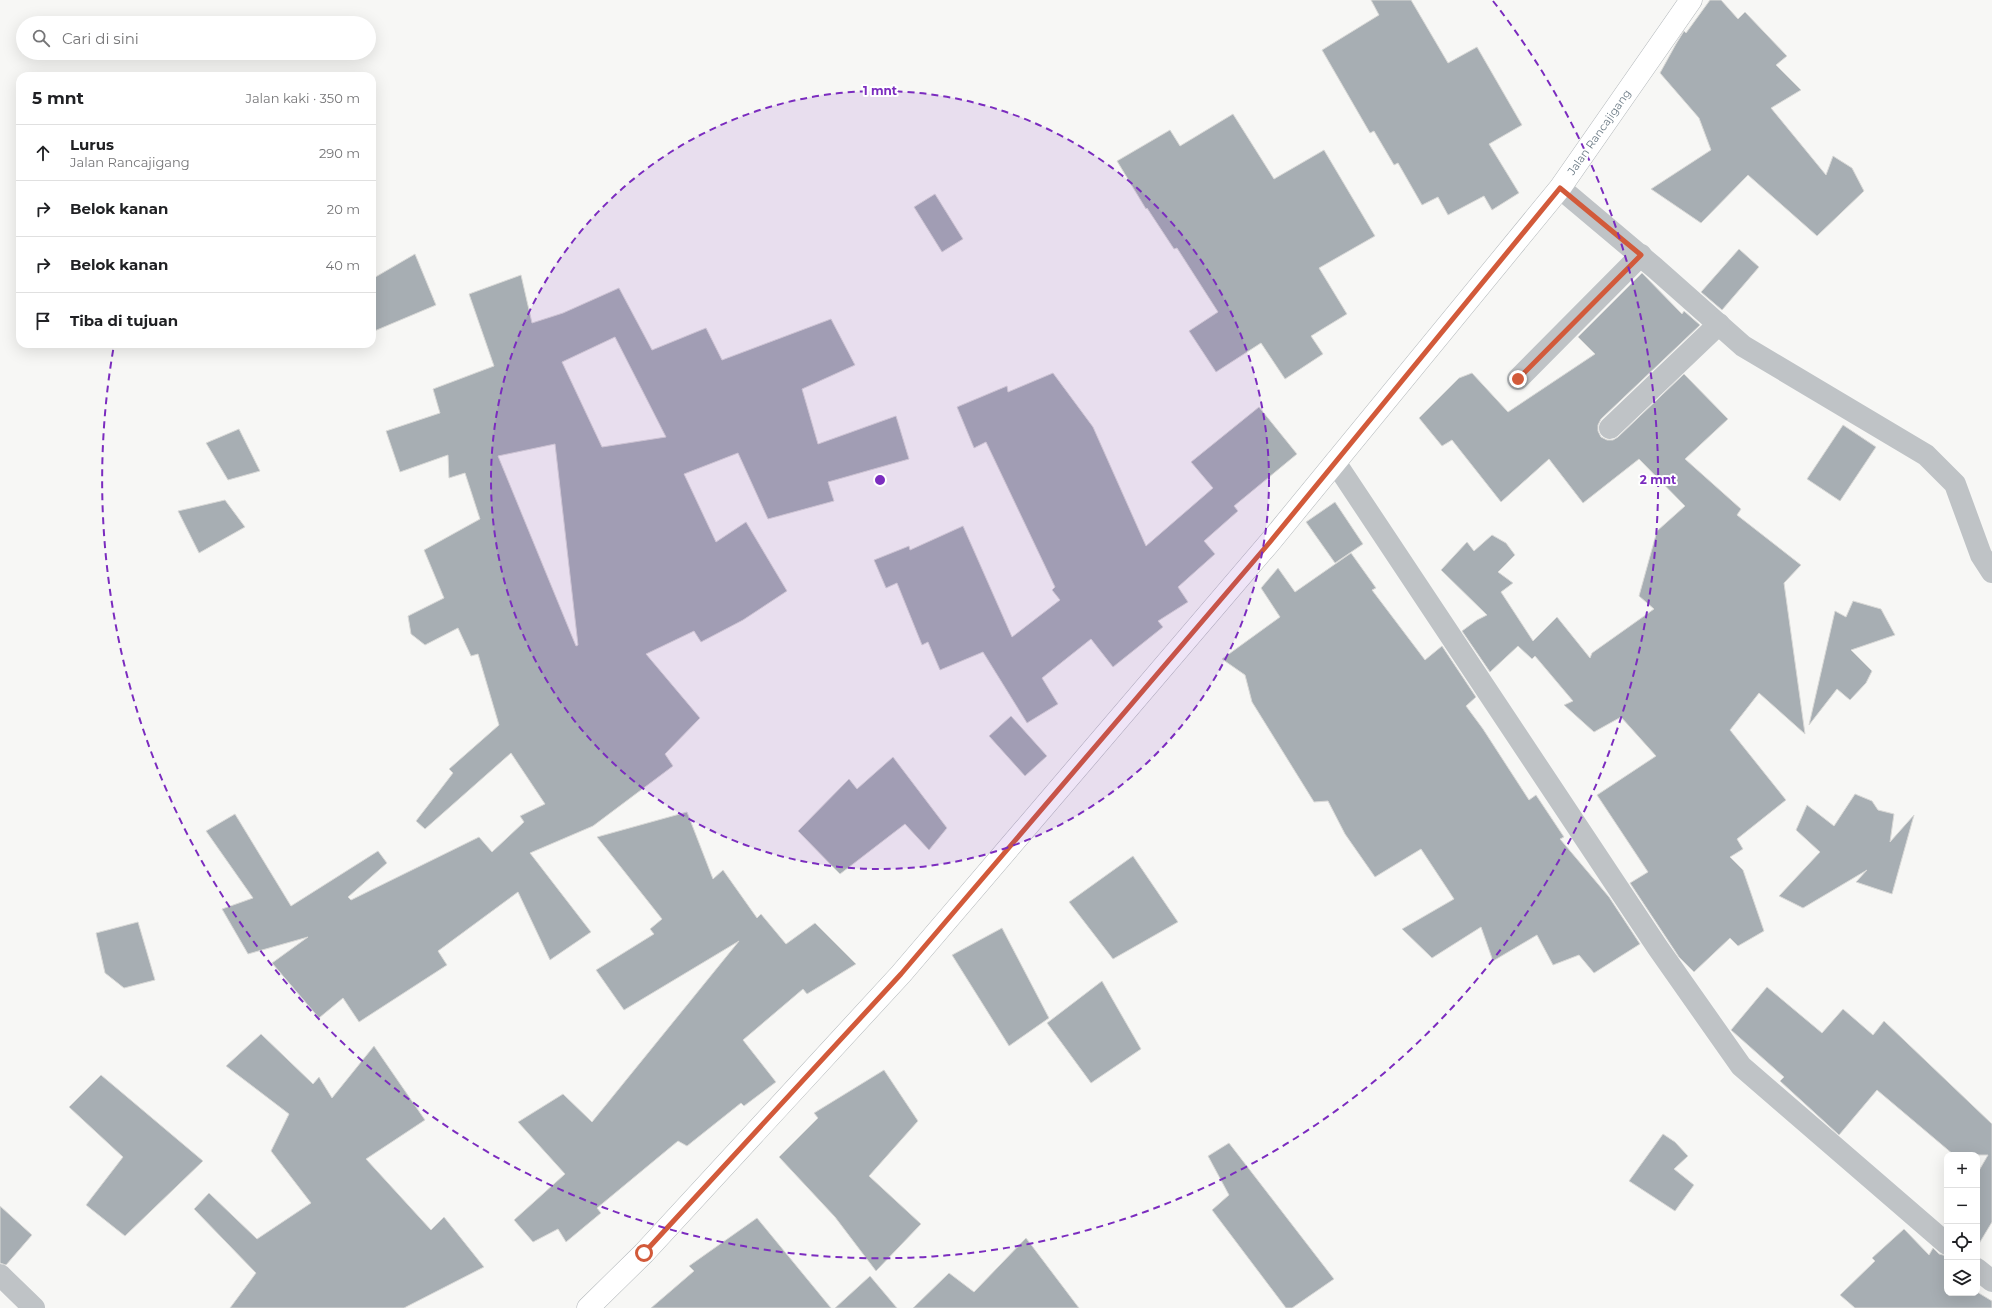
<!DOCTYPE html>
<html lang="id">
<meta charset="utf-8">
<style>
:root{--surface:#fff;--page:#f2f2f2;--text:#202124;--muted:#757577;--line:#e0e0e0}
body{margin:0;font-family:Montserrat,sans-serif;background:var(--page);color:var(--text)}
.controls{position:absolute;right:12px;bottom:12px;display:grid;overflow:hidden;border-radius:8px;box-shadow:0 4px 16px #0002}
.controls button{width:36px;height:36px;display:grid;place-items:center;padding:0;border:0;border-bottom:1px solid var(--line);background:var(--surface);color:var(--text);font:20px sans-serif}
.stop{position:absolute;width:12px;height:12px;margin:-9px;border:3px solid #d25a3a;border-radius:50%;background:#fff}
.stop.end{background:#d25a3a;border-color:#fff;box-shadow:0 1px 4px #0008}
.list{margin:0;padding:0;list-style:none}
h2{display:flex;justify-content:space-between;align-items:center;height:52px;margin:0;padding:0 16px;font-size:17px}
h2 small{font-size:13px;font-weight:400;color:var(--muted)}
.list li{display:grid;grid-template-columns:26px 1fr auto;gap:12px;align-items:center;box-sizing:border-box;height:56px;padding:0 16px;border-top:1px solid var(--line)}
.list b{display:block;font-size:15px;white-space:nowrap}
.list p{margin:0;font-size:13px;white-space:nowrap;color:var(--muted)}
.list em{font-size:13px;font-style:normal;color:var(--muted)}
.icon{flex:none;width:22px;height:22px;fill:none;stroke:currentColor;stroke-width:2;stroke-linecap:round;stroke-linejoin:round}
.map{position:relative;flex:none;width:1992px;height:1308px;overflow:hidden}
.search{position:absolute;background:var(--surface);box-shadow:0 4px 16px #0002;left:16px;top:16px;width:360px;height:44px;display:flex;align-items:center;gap:10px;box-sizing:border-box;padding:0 14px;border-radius:22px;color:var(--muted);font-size:15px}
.panel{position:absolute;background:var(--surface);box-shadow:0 4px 16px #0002;left:16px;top:72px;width:360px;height:276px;border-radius:12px}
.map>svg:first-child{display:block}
.building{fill:#a7aeb3;stroke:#d9d9d7;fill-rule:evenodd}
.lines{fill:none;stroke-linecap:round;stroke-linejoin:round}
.major-casing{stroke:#b2b7ba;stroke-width:23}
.minor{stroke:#bfc3c6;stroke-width:22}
.major{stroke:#fff;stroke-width:22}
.route{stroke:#d25a3a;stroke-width:5}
.ring{fill:none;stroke:#7b2cbf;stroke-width:2;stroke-dasharray:7 5}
.labels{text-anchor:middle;stroke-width:4;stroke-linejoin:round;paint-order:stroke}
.street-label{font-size:11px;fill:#697883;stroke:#fff}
.centre{fill:#7b2cbf;stroke:#fff;stroke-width:2}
.ring-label{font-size:12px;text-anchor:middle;font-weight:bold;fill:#7b2cbf;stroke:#fff;stroke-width:4;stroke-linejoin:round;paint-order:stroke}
</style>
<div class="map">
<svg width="1992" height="1308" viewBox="0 0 1992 1308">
<rect width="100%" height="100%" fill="#f7f7f5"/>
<g class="building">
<path d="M 1371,0 L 1411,0 L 1448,63 L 1477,47 L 1522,125 L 1489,144 L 1519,193 L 1492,210 L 1484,196 L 1448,215 L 1438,197 L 1422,205 L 1398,163 L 1394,165 L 1374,131 L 1370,133 L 1322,50 L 1379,15 Z"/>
<path d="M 1710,0 L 1721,0 L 1738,19 L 1745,12 L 1787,56 L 1776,65 L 1801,90 L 1771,108 L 1826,175 L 1833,156 L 1852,168 L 1864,191 L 1817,236 L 1748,175 L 1701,223 L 1651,189 L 1711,150 L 1699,118 L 1660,73 L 1676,44 L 1684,31 L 1686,33 Z"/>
<path d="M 1233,114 L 1274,179 L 1324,150 L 1375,236 L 1319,268 L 1347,314 L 1311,336 L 1323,354 L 1285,379 L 1261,343 L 1216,372 L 1189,331 L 1218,312 L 1177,248 L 1174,249 L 1147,208 L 1146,209 L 1117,161 L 1170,130 L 1180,146 Z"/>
<path d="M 935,194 L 963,239 L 942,252 L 914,207 Z"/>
<path d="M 1739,249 L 1759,267 L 1722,310 L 1701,292 Z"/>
<path d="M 415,254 L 436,305 L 372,332 L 372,279 Z"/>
<path d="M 1642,273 L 1682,314 L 1684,311 L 1700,325 L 1601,419 L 1598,425 L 1598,431 L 1601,437 L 1607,440 L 1613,440 L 1618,437 L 1684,374 L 1728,419 L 1685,459 L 1741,509 L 1737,515 L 1801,565 L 1784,583 L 1805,734 L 1759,693 L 1730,730 L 1786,800 L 1737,839 L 1743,849 L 1730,857 L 1743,870 L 1764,931 L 1738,946 L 1730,938 L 1694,972 L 1679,957 L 1630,883 L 1648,872 L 1597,795 L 1656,756 L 1621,717 L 1594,732 L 1564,705 L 1573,701 L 1535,656 L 1532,659 L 1518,646 L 1490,672 L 1462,631 L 1477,620 L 1487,615 L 1441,570 L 1467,542 L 1474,551 L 1492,535 L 1506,543 L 1515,555 L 1498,572 L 1513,583 L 1501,592 L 1533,641 L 1557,617 L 1590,658 L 1592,653 L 1654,609 L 1639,596 L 1657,531 L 1685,506 L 1639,459 L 1583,503 L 1549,459 L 1501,502 L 1452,440 L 1442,446 L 1419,418 L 1459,378 L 1472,373 L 1508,412 L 1595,354 L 1578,337 Z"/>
<path d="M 521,275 L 532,323 L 563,313 L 619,288 L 652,350 L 706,328 L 722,360 L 831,319 L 855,365 L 802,389 L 818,444 L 896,416 L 909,459 L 828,482 L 834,501 L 768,519 L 738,453 L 684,474 L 716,542 L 746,522 L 787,591 L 743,620 L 701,642 L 694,631 L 646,654 L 700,718 L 665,754 L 673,766 L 593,826 L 530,853 L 591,932 L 550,960 L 518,892 L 438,951 L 447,965 L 359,1022 L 343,998 L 319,1018 L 272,963 L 308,937 L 248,954 L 222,909 L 253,898 L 206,831 L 235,814 L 291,906 L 378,851 L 387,863 L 348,897 L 351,900 L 479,837 L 492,852 L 524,822 L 520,816 L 545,804 L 511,753 L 425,829 L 416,821 L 453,773 L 449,769 L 499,725 L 478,654 L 471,656 L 458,628 L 425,645 L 411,634 L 408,616 L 444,598 L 424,550 L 480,519 L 465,473 L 449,478 L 448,455 L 400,472 L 386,431 L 440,413 L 433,389 L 494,366 L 469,294 ZM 615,337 L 666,437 L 602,447 L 562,362 ZM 555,444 L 578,645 L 576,646 L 498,456 Z"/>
<path d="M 1053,373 L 1093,427 L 1146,546 L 1213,488 L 1191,462 L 1259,407 L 1297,454 L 1234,506 L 1238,511 L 1204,541 L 1215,554 L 1178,587 L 1188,602 L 1158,621 L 1163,627 L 1113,667 L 1091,639 L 1042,678 L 1058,704 L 1027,723 L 983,652 L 940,670 L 928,642 L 922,645 L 897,583 L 886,588 L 874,560 L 909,546 L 910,550 L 963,526 L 1012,637 L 1060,600 L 1052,590 L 1055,587 L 986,442 L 974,448 L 957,407 L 1007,386 L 1008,392 Z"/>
<path d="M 1843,425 L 1876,447 L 1840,501 L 1807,479 Z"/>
<path d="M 239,429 L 260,471 L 228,480 L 206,443 Z"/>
<path d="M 225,500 L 245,527 L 199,553 L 178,511 Z"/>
<path d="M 1335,502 L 1363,544 L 1335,563 L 1306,522 Z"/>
<path d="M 1351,553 L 1376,588 L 1372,590 L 1425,660 L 1442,646 L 1476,697 L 1466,706 L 1483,729 L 1529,800 L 1536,795 L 1564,837 L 1560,839 L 1609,897 L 1640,944 L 1594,973 L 1579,955 L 1553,965 L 1537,935 L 1493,961 L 1481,927 L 1432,958 L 1402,929 L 1454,899 L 1421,849 L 1375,877 L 1345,834 L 1328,801 L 1314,802 L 1252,702 L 1245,675 L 1222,659 L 1280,617 L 1261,588 L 1278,568 L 1295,592 Z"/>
<path d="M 1853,601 L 1881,609 L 1895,635 L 1851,650 L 1872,671 L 1866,683 L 1850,700 L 1837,689 L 1809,725 L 1835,611 L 1846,617 Z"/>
<path d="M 1011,716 L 1047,756 L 1025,776 L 989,736 Z"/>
<path d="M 893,757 L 947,828 L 929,850 L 905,824 L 840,874 L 798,831 L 849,779 L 857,789 Z"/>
<path d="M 1855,794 L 1872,801 L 1878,810 L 1894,814 L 1890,842 L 1914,815 L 1892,894 L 1856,882 L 1867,870 L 1803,908 L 1779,896 L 1820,852 L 1796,830 L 1807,805 L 1834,826 Z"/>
<path d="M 687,812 L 713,879 L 723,870 L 757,918 L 761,914 L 786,944 L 815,923 L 856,964 L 807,994 L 803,989 L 743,1040 L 776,1082 L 744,1106 L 741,1103 L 687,1146 L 678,1141 L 597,1208 L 601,1213 L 566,1242 L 558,1229 L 533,1242 L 514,1220 L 565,1174 L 518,1122 L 563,1094 L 592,1122 L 739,941 L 624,1010 L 596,970 L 654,934 L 650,929 L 662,919 L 597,837 Z"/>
<path d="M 1133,856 L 1178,922 L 1113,959 L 1069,902 Z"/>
<path d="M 138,922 L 155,980 L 124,988 L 105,973 L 96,933 Z"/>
<path d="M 1002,928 L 1049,1018 L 1009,1046 L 952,955 Z"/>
<path d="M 1102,981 L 1141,1049 L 1091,1083 L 1047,1023 Z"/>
<path d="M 1767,987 L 1822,1033 L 1843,1009 L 1873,1035 L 1884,1021 L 1992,1124 L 1992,1222 L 1977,1247 L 1977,1174 L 1988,1155 L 1954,1155 L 1877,1090 L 1839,1135 L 1780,1081 L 1784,1077 L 1731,1030 Z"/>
<path d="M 261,1034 L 313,1084 L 319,1077 L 332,1098 L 374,1046 L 425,1120 L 366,1159 L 431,1230 L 444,1217 L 484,1267 L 404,1308 L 230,1308 L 256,1273 L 194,1209 L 209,1193 L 257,1239 L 311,1203 L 271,1151 L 289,1114 L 226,1066 Z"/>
<path d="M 884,1070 L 918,1121 L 869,1176 L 921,1224 L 876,1271 L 835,1217 L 779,1157 L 818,1118 L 814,1113 Z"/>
<path d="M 101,1075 L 203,1161 L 125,1236 L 86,1205 L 123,1157 L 69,1107 Z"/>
<path d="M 1663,1134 L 1675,1142 L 1688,1156 L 1674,1169 L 1694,1185 L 1675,1211 L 1629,1181 Z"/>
<path d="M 1229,1143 L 1334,1279 L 1292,1308 L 1286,1308 L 1212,1210 L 1229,1195 L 1208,1156 Z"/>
<path d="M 0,1206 L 32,1235 L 6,1265 L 0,1263 Z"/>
<path d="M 757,1218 L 831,1308 L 651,1308 L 694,1271 L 689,1266 Z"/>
<path d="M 1904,1229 L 1929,1255 L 1933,1248 L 1939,1254 L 1947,1256 L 1947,1293 L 1977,1292 L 1992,1301 L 1992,1308 L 1855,1308 L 1840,1295 L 1875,1261 L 1872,1258 Z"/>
<path d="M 1026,1238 L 1079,1308 L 913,1308 L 949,1273 L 974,1292 Z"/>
<path d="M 870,1276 L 897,1308 L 835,1308 Z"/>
</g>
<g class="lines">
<g class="major-casing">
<path id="major" d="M 588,1308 L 644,1253 L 901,974 L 1270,542 L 1560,188 L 1691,0"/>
</g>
<g class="minor">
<path d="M 1560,188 L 1655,268 L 1743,346 L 1926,455 L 1955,484 L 1981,555 L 1992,572"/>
<path d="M 1518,379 L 1641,255"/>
<path d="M 1610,428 L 1719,324"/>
<path d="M 1335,462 L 1658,948 L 1741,1066 L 1947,1244"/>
<path d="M 1977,1269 L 1992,1281"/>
<path d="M 0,1275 L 34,1308"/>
</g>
<use href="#major" class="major"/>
</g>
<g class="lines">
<path class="route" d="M 644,1253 L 901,974 L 1270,542 L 1560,188 L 1641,255 L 1518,379"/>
</g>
<circle cx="880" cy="480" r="389" fill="#7b2cbf" fill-opacity=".12"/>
<g class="ring">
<circle cx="880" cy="480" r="389"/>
<path d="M1493 1A778 778 0 1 1 114 345"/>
</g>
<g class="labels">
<g class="street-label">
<text transform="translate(1599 132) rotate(-55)" y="4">Jalan Rancajigang</text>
</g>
</g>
<circle cx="880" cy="480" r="6" class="centre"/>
<g class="ring-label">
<text x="880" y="95">1 mnt</text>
<text x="1658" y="484">2 mnt</text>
</g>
</svg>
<div class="controls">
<button>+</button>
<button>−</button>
<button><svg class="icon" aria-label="locate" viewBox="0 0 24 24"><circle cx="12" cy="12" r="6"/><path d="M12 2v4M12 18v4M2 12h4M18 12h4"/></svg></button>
<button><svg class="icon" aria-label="layers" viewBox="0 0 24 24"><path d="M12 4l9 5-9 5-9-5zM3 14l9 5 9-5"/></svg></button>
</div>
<div class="stop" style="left:644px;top:1253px"></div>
<div class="stop end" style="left:1518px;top:379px"></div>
<div class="search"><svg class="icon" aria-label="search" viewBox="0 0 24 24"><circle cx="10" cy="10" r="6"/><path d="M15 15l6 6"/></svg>Cari di sini</div>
<section class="panel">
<h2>5 mnt<small>Jalan kaki · 350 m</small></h2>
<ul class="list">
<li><svg class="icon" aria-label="ahead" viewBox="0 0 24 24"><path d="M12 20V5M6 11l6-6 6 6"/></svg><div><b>Lurus</b><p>Jalan Rancajigang</p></div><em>290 m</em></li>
<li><svg class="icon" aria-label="right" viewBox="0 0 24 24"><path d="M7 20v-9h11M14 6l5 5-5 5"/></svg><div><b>Belok kanan</b></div><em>20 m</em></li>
<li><svg class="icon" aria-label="right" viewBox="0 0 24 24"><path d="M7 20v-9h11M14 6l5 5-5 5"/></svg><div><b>Belok kanan</b></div><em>40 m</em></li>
<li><svg class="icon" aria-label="arrive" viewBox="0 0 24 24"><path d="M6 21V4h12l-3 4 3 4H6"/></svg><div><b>Tiba di tujuan</b></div></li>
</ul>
</section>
</div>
